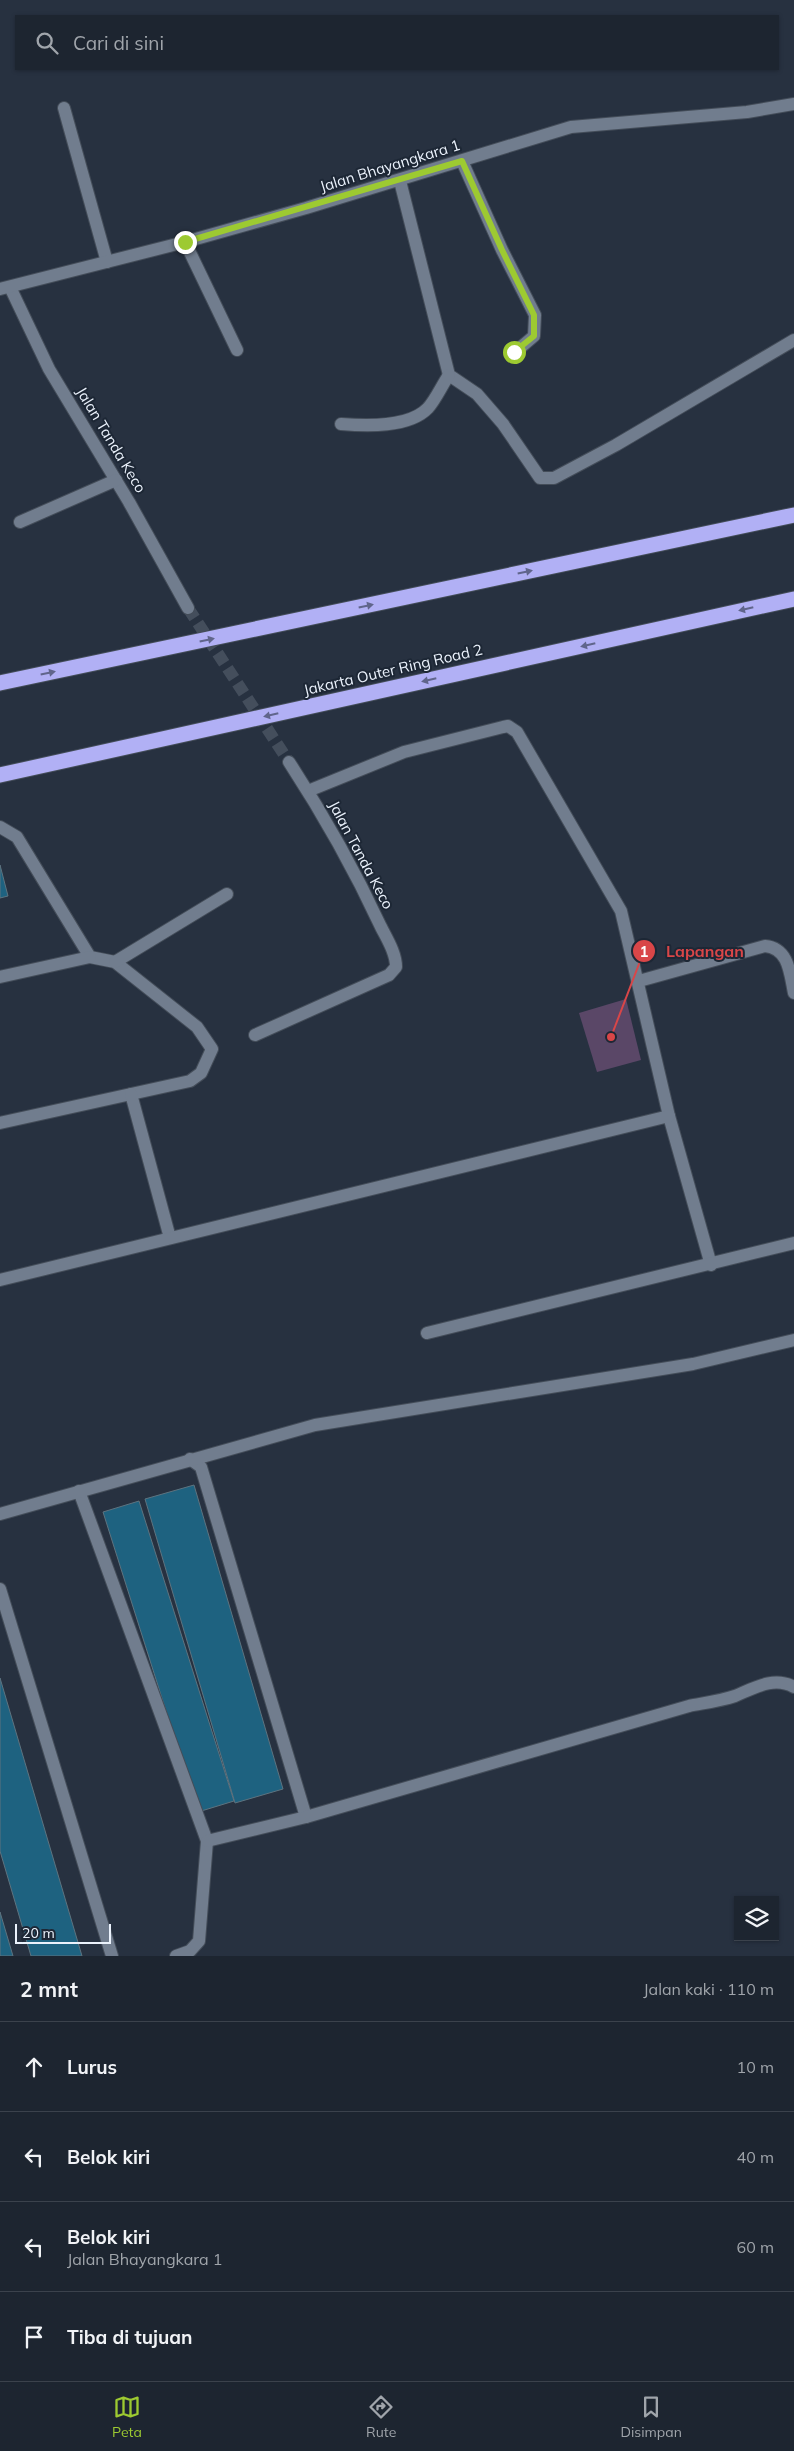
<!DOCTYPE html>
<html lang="id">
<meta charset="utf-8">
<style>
:root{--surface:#1d2530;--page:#2a313c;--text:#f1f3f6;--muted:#a0a5ab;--line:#3b424c;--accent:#9dca31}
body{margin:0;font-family:Mulish,sans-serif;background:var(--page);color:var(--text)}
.controls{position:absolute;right:15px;bottom:15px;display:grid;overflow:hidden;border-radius:0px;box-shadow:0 1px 4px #0004}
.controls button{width:45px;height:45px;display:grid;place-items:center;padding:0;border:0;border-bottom:1px solid var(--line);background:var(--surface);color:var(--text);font:25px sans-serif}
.scale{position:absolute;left:15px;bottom:12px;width:96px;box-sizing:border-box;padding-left:5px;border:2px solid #ebf2fc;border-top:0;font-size:14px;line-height:18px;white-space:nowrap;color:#ebf2fc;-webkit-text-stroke:4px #1d2735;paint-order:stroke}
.stop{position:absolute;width:15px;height:15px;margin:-11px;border:4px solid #9dca31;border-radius:50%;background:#fff}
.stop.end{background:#9dca31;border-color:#fff;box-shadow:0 1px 5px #0008}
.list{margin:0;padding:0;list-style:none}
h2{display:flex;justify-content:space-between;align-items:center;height:65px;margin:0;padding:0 20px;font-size:21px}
h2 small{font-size:16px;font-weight:400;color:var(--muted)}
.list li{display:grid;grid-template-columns:32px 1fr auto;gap:15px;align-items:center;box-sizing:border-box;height:90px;padding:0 20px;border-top:1px solid var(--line)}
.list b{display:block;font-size:19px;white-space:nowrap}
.list p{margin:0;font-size:16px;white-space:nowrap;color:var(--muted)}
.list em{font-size:16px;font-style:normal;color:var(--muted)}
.icon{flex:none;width:28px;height:28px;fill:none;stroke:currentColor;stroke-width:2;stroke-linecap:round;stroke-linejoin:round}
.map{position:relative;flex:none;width:794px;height:1956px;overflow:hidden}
.search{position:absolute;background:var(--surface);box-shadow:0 1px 4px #0004;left:15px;right:15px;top:15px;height:55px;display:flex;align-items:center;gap:12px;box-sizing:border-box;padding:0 18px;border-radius:0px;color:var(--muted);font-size:19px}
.sheet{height:425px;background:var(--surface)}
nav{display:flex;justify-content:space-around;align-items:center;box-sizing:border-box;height:70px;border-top:1px solid var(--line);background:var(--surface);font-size:14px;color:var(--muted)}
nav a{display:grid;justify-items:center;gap:2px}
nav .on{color:var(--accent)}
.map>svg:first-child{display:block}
.green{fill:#5a4767}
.building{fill:#1e6280;stroke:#5e737f}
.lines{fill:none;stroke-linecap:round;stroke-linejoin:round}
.minor-tunnel{stroke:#444e5c;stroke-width:12;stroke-dasharray:12 6;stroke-linecap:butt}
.service-casing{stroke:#444d59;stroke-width:14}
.minor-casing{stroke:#444d59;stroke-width:14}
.tertiary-casing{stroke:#444d59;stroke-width:14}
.motorway-casing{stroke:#444d59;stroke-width:17}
.service{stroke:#717d8e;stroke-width:12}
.minor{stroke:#717d8e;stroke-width:12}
.tertiary{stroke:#717d8e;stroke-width:12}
.motorway{stroke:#b1b0f5;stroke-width:15}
.oneway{fill:#60658b}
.route{stroke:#9dca31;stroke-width:6}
.labels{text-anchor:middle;stroke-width:4;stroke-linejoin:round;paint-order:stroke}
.street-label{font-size:15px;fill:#ebf2fc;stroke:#1d2735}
.leader{fill:none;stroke:#d94648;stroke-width:2}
.callout-dot{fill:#d94648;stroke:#1d2735;stroke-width:2}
.mark-label{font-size:15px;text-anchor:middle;font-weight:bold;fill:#fff}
.callout-label{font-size:16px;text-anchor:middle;font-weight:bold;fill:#d94648;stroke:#1d2735;stroke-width:4;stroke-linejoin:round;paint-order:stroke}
</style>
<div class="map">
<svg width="794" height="1956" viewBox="0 0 794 1956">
<rect width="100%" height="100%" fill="#273140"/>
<path class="green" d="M 626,999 L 641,1060 L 597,1072 L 579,1013 Z"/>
<g class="building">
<path d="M 0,865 L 8,896 L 0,898 Z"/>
<path d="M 194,1485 L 283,1789 L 235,1803 L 145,1499 Z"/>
<path d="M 139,1501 L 234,1801 L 198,1812 L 103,1512 Z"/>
<path d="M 0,1678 L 82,1956 L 31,1956 L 0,1851 Z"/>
<path d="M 0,1912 L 13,1956 L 0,1956 Z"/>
</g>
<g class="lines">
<path class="minor-tunnel" d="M 188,608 L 289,762"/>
<g class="service-casing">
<g id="service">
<path d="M 190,1459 L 201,1467 L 306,1817"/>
<path d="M 79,1491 L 207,1841 L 199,1941 L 190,1951 L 176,1956"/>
<path d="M 0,1514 L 315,1425 L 693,1364 L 794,1340"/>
<path d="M 207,1841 L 306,1817 L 689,1706 C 704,1703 720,1701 735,1696 C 754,1688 774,1676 794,1687"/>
</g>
</g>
<g class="minor-casing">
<g id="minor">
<path d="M 64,108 L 107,262"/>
<path d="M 462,161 L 502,250 L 535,315 L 534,336 L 514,353"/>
<path d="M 400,181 L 449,375 L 477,394 L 503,424 L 540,478 L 554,478 L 616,445 L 794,340"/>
<path d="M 185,242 L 237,350"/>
<path d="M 10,287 L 49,369 L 129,502 L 188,608"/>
<path d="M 341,424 C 366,426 409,428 428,408 C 436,399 442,385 449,375"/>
<path d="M 20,522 L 116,480"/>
<path d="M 308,791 L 404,752 L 503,727 L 508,726 L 517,732 L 621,911 L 669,1116 L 711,1265"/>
<path d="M 0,827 L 17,837 L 90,957 L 115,962 L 197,1027 L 212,1049 L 201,1073 L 190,1081 L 0,1123"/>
<path d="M 115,962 L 227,894"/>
<path d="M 0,977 L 90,957"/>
<path d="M 639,981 L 765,946 C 789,948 790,974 794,993"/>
<path d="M 255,1035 L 389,975 L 396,967 C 396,953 387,939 381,927 C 355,871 323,814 289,762"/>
<path d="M 131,1094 L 170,1238"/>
<path d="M 0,1280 L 669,1116"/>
<path d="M 427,1333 L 794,1243"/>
<path d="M 0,1589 L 112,1956"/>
</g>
</g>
<g class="tertiary-casing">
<path id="tertiary" d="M 0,289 L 185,242 L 306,208 L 571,127 L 747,112 L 794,104"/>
</g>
<g class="motorway-casing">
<g id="motorway">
<path d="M 0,683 L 794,515"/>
<path d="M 0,775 L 794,599"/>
</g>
</g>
<use href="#service" class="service"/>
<use href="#minor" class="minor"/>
<use href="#tertiary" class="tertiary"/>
<use href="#motorway" class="motorway"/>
</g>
<defs><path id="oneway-solid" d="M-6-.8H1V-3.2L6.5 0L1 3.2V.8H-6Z" transform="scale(1.25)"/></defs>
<g class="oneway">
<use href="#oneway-solid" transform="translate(525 572) rotate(-12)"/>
<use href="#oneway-solid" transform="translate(366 606) rotate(-12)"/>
<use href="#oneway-solid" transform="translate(746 609) rotate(167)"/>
<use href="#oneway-solid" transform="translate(207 640) rotate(-12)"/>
<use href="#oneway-solid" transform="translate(588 645) rotate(167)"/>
<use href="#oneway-solid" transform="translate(48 673) rotate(-12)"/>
<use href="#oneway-solid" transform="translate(429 680) rotate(167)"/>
<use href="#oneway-solid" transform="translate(271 715) rotate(167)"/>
</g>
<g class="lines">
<path class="route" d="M 185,242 L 462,161 L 502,250 L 534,315 L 534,336 L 514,352"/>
</g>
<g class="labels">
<g class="street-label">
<text transform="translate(390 166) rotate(-17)" y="5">Jalan Bhayangkara 1</text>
<text transform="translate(111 440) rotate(59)" y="5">Jalan Tanda Keco</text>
<text transform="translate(393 670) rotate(-13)" y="5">Jakarta Outer Ring Road 2</text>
<text transform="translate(361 855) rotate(62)" y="5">Jalan Tanda Keco</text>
</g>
</g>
<path class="leader" d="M611 1037L644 951"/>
<g class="callout-dot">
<circle cx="611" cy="1037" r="5"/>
<circle cx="644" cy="951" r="12"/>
</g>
<g class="mark-label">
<text x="644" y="957">1</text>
</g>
<g class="callout-label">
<text x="705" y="957">Lapangan</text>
</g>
</svg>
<div class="controls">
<button><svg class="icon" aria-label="layers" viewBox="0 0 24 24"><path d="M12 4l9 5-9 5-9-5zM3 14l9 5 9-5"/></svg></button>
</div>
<div class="scale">20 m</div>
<div class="stop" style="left:514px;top:352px"></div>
<div class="stop end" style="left:185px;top:242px"></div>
<div class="search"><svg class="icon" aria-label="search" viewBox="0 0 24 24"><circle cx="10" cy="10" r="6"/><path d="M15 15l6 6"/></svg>Cari di sini</div>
</div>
<section class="sheet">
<h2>2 mnt<small>Jalan kaki · 110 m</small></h2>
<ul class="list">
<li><svg class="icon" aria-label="ahead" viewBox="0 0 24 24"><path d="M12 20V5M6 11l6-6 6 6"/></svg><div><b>Lurus</b></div><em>10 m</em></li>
<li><svg class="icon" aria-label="left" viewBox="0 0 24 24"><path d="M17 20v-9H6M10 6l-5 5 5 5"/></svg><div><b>Belok kiri</b></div><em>40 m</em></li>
<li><svg class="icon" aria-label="left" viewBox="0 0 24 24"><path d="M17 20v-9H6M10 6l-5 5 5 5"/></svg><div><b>Belok kiri</b><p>Jalan Bhayangkara 1</p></div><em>60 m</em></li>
<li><svg class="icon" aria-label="arrive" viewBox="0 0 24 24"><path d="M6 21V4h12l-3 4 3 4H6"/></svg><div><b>Tiba di tujuan</b></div></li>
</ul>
</section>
<nav>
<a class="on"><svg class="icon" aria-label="map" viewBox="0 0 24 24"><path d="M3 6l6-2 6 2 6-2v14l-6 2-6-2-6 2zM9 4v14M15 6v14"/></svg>Peta</a>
<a><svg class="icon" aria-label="directions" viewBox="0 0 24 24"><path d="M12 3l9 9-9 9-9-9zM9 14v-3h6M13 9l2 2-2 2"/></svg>Rute</a>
<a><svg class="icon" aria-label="saved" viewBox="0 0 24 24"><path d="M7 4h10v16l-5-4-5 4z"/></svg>Disimpan</a>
</nav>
